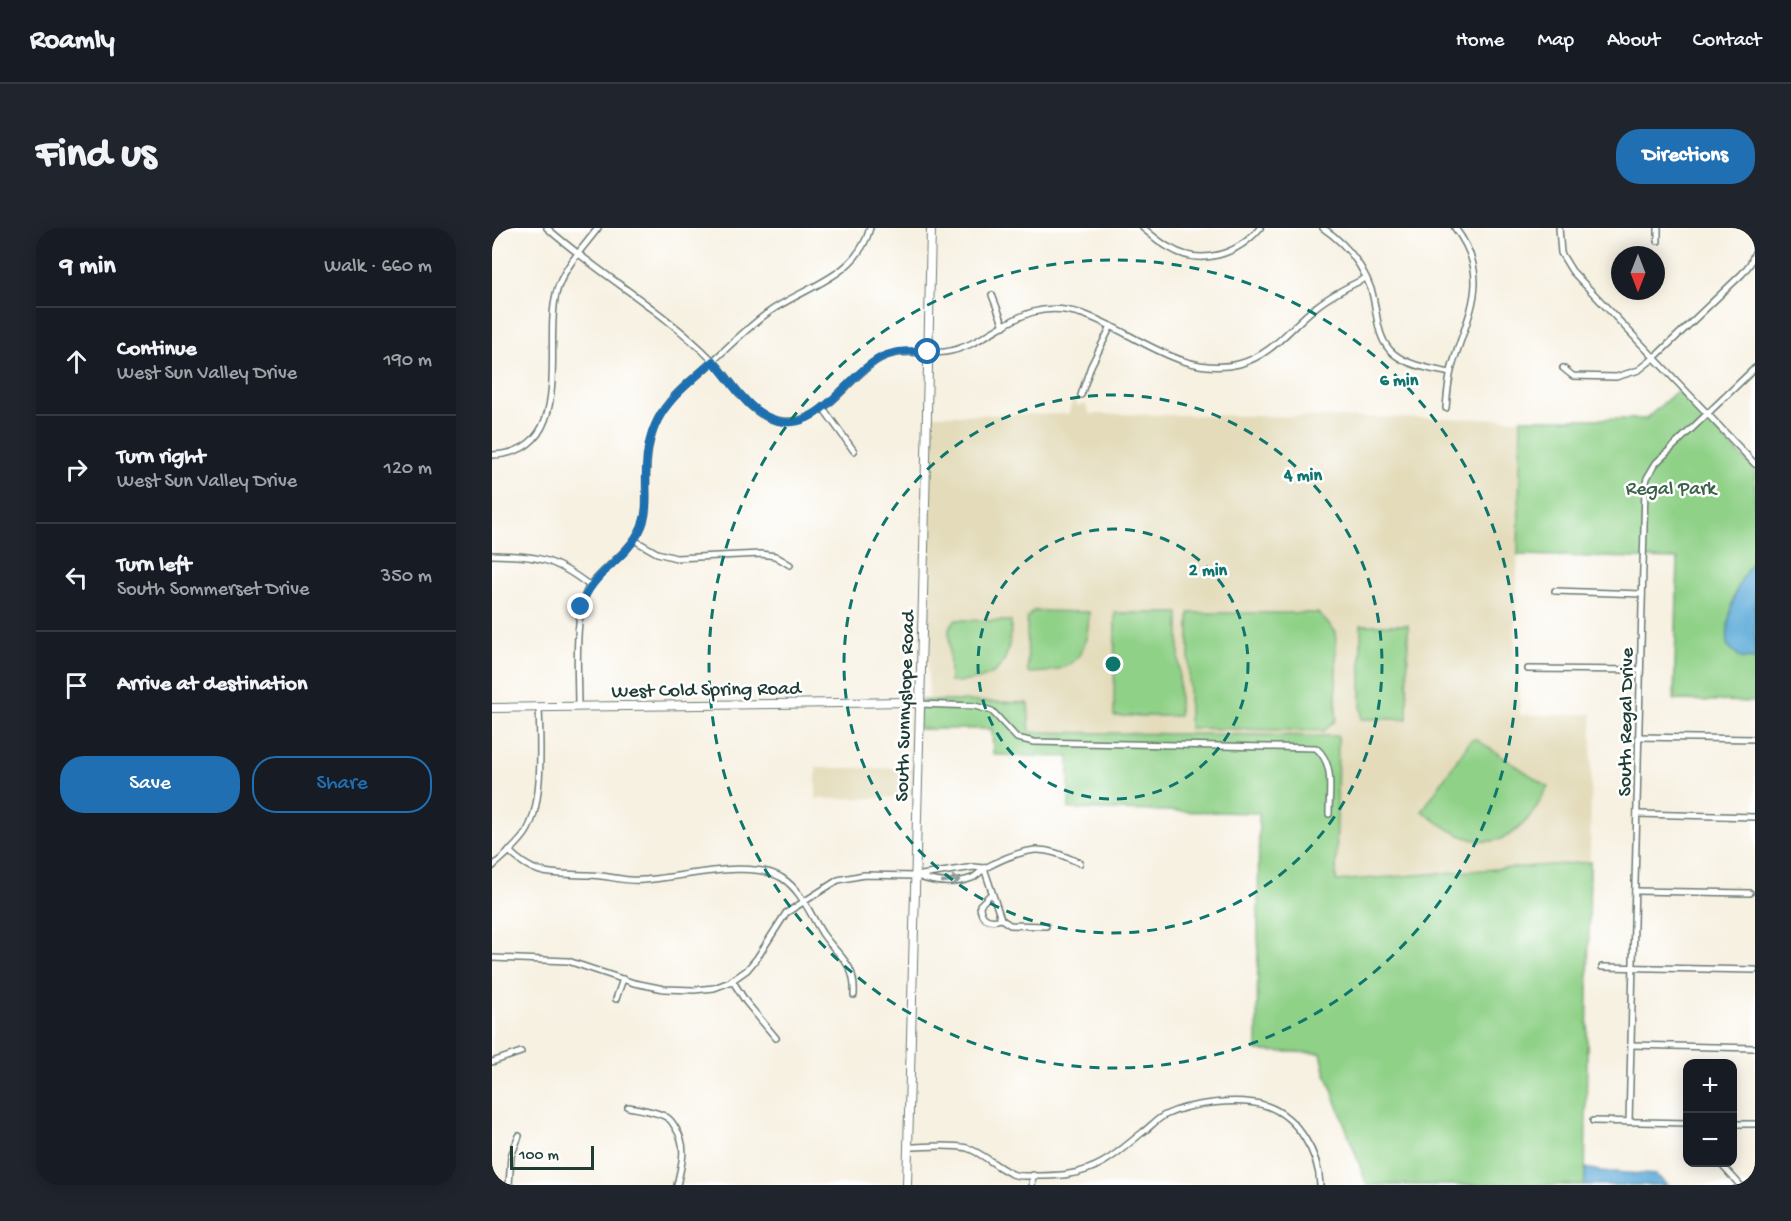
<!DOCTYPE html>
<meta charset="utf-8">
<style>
:root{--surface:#171b24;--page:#20242c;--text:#f1f3f6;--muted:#9ea1a6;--line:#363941;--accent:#1f6fb2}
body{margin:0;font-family:"Gochi Hand",sans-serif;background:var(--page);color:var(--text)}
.controls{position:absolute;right:18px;bottom:18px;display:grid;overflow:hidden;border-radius:12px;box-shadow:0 3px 15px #0003}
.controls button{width:54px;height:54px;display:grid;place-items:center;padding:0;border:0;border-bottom:2px solid var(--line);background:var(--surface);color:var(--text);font:30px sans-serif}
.compass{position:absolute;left:1119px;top:18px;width:54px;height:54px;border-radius:50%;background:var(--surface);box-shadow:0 3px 15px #0003;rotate:180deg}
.scale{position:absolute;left:18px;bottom:15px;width:84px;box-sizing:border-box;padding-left:6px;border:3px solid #1f3d34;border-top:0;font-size:16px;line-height:21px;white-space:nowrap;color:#1f3d34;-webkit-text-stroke:4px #fff;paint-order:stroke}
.stop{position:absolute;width:18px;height:18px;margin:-14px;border:4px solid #1f6fb2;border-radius:50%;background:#fff}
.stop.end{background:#1f6fb2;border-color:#fff;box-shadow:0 2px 6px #0008}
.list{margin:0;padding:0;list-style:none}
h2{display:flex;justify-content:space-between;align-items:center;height:78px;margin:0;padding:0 24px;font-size:26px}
h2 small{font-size:20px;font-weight:400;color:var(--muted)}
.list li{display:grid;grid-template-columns:39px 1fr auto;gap:18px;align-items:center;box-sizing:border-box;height:108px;padding:0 24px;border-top:2px solid var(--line)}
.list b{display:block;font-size:22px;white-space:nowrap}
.list p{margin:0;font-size:20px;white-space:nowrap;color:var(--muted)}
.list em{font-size:20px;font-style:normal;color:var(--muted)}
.actions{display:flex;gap:12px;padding:18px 24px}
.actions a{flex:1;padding:14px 0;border:2px solid var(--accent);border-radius:24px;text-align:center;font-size:21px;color:var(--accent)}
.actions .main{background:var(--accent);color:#fff}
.icon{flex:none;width:33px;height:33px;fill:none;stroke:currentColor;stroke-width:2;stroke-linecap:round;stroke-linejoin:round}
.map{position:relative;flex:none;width:1263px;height:957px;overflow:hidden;border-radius:24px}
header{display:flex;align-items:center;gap:36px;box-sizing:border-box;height:84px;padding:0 30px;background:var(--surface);border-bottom:2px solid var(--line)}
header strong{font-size:28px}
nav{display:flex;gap:33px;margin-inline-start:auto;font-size:21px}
.intro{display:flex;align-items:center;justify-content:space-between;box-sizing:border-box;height:144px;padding:0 36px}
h1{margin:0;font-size:42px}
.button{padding:15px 27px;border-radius:24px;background:var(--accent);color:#fff;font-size:21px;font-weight:700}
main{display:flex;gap:36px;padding:0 36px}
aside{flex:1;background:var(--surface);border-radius:24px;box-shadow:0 3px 15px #0003}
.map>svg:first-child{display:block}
.built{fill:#e3dbba}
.green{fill:#90d188;stroke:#58875e;stroke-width:1.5}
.water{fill:#62adda;stroke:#407587;stroke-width:1.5}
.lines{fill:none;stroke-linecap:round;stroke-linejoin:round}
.street-casing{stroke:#6b7c71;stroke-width:8}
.secondary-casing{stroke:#6b7c71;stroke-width:10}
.street{stroke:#fff;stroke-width:5}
.secondary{stroke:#fff;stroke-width:8}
.oneway{stroke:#8f9e9a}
.route{stroke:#1f6fb2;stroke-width:8}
.ring{fill:none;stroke:#0f766e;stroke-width:3;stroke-dasharray:10 8}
.labels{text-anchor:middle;stroke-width:5;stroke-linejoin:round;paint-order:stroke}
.park-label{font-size:20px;fill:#3b6249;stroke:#fff}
.street-label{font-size:20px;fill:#1f3d34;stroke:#fff}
.centre{fill:#0f766e;stroke:#fff;stroke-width:3}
.ring-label{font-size:18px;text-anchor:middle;font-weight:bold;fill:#0f766e;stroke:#fff;stroke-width:5;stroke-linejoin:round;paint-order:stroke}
</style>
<header>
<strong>Roamly</strong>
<nav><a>Home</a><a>Map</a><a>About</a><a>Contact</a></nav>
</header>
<div class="intro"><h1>Find us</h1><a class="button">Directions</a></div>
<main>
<aside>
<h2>9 min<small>Walk · 660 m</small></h2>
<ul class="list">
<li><svg class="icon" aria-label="ahead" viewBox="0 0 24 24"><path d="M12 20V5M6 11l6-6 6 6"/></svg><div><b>Continue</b><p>West Sun Valley Drive</p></div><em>190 m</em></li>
<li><svg class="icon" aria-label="right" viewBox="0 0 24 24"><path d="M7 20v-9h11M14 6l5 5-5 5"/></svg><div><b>Turn right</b><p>West Sun Valley Drive</p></div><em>120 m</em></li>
<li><svg class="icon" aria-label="left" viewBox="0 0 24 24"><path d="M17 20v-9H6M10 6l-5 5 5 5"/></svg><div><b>Turn left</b><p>South Sommerset Drive</p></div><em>350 m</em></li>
<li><svg class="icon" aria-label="arrive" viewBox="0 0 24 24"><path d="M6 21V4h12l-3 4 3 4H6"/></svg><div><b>Arrive at destination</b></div></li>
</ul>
<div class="actions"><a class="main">Save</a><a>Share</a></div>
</aside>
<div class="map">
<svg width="1263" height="957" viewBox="0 0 1263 957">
<rect width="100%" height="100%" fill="#fff"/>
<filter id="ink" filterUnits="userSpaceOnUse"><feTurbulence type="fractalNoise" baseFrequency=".0167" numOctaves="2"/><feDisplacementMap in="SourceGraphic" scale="12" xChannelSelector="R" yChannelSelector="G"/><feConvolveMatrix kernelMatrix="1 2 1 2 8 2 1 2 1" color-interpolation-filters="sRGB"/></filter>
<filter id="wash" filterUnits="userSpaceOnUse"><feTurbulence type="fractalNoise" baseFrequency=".008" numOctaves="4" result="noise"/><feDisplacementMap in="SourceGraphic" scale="24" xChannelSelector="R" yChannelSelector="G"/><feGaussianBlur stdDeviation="1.35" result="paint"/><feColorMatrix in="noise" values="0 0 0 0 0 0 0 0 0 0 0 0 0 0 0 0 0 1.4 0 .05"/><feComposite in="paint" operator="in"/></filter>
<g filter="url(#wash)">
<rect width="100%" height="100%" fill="#f7f1e2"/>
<g class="built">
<path d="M 581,172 L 586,178 L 593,176 L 598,186 L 1029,191 L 1023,427 L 1028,436 L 1028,487 L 1100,486 L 1098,634 L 844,653 L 845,508 L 537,504 L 437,472 L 435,426 L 439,187 L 576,186 Z"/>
<path d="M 324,540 L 426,540 L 425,569 L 324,571 Z"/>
</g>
<g class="green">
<path d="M 1186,162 L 1263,242 L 1263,474 L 1182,472 L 1186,331 L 1026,327 L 1029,191 L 1154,191 Z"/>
<path d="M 541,383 L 597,384 C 596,430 582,445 536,445 L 535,391 Z"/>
<path d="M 623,385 L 687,385 L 687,488 L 622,488 Z"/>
<path d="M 697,385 L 826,385 L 844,404 L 844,492 L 832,503 L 697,500 Z"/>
<path d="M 463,392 L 519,393 C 519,439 505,454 458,454 L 457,400 Z"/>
<path d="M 869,397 L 916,397 L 915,491 L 869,491 Z"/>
<path d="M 428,472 L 536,475 L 538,504 L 846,508 L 844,653 L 1098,634 L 1093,957 L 875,957 L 833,843 L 829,825 L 765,823 L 767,585 L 577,581 L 577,529 L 501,527 L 500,501 L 427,501 Z"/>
<path d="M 984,511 L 1056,559 C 1051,567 1047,576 1042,583 C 1006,633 970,613 930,583 L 978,513 Z"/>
</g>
<g class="water">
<path d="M 1263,329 L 1263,431 L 1249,430 L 1235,417 C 1236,378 1242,362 1263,329 Z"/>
<path d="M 1094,940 L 1107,943 L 1164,947 L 1176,957 L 1092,957 Z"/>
</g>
</g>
<g filter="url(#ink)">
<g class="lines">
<g class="street-casing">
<g id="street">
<path d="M 55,0 C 108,47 171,82 221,133 C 240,152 255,185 283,192 C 330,203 352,151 387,131 C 409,119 430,127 453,124 C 487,119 509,93 541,84 C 610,64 670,155 747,136 C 781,127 798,99 824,79 C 839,67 857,58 874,50"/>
<path d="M 651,0 C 660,7 668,15 678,20 C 709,39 746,26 768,0"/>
<path d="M 831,0 C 853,15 870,36 879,61 C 886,82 883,111 902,126 C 917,138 940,141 958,145"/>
<path d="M 1067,0 L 1069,25 L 1080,43 L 1263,236"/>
<path d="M 1166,13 L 1166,0"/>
<path d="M 500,67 L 512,98"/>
<path d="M 1071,140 L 1081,148 L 1124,149 L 1147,142 L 1162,130 L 1250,46 L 1258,36 L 1263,24"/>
<path d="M 589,167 L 599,138 L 619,98"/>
<path d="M 331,180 L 362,223"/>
<path d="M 954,180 C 955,168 956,155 959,143 C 973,90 1003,52 963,0"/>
<path d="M 0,227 C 85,225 51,118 64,66 C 70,41 91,20 106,0"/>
<path d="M 142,312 L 165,325 L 184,330 L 269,326 L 283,328 L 298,337"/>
<path d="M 0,327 C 45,328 61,329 98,358"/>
<path d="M 1063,363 L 1150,366"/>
<path d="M 1036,441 L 1148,442"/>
<path d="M 427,476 L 483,478 L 500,483 L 525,510 L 542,514 L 824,520 C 843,536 837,562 837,586"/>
<path d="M 86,478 C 86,449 81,380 98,358 C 115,336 144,320 152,292 C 155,282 154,271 154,261 C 154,227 156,198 179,172 C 191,158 206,147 219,135 C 238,117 256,99 277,84 C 314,58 365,49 378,0"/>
<path d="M 1146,509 L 1263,511"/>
<path d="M 1145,586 L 1263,589"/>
<path d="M 17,623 C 44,650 61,645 97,647 C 115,647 133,654 151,652 C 189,650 258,630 290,650 C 309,662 318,686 330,705 C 346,729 364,734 362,767"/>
<path d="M 0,639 C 11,629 24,619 33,606 C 52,579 48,513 47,479"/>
<path d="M 492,640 L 509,691 L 518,697 L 554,698"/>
<path d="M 425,648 C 443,655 461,657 480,650 C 485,648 489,642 495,639 C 510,631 526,624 543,622 C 559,621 574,629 588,635"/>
<path d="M 1143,663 L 1258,665"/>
<path d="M 500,665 L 488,677 C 488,691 497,695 509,691"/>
<path d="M 0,730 L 76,733 L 142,755 L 172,761 L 202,762 L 222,760 L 238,754 L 255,742 L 265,730 L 294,685 L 346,652 L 372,647 L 423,648 L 482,639 L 492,640"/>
<path d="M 1110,739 L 1263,742"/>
<path d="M 240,752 L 254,774 L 284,810"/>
<path d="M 124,771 L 131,751"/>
<path d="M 1139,817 L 1263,820"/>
<path d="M 0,834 L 29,824"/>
<path d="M 136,879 C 147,881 169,884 177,891 C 180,893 181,896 183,899 C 196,918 190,935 185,957"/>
<path d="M 1101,893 L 1196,895"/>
<path d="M 1137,894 L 1153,259 L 1155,250 L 1164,235 L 1263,140"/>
<path d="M 1240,896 L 1263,896"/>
<path d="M 416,919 C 434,919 457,916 475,920 C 492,925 508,943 523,947 C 530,949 569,948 577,946 C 610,941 626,924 651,904 C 658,899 665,891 673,887 C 698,875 748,869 775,878 C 806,889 827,926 828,957"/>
<path d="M 1227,934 L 1248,957"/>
<path d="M 17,957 L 19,928 L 27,908"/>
<path d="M 540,957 L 541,947"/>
</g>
</g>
<g class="secondary-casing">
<g id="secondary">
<path d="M 0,480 L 416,474 L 427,476"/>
<path d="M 415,957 L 431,368 L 439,0"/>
</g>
</g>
<use href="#street" class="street"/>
<use href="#secondary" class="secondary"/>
</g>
<defs><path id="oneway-shaft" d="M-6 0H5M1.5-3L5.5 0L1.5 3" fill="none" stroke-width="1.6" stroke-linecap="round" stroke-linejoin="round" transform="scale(1.5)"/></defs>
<use class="oneway" href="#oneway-shaft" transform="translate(459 653) rotate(-6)"/>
</g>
<g class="lines" filter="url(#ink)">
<path class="route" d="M 89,379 C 99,345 132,333 147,304 C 157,286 154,265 154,246 C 154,187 181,169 221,133 C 236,149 249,172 267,184 C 320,221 351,148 390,129 C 405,122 420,123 436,124"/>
</g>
<g class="ring">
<circle cx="621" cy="436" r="135"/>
<circle cx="621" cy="436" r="269"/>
<circle cx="621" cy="436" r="404"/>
</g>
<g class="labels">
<g class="park-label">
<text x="1179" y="266">Regal Park</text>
</g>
<g class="street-label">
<text transform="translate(214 460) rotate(-1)" y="7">West Cold Spring Road</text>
<text transform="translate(411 478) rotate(-88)" y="7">South Sunnyslope Road</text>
<text transform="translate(1132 494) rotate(-89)" y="7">South Regal Drive</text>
</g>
</g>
<circle cx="621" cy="436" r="9" class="centre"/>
<g class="ring-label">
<text x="907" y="157">6 min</text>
<text x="811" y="252">4 min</text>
<text x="716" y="347">2 min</text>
</g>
</svg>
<div class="controls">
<button>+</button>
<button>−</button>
</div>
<svg class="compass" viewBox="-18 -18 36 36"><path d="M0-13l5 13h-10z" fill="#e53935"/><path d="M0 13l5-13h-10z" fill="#9ea1a6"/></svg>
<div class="scale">100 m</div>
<div class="stop" style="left:436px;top:124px"></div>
<div class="stop end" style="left:89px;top:379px"></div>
</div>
</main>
